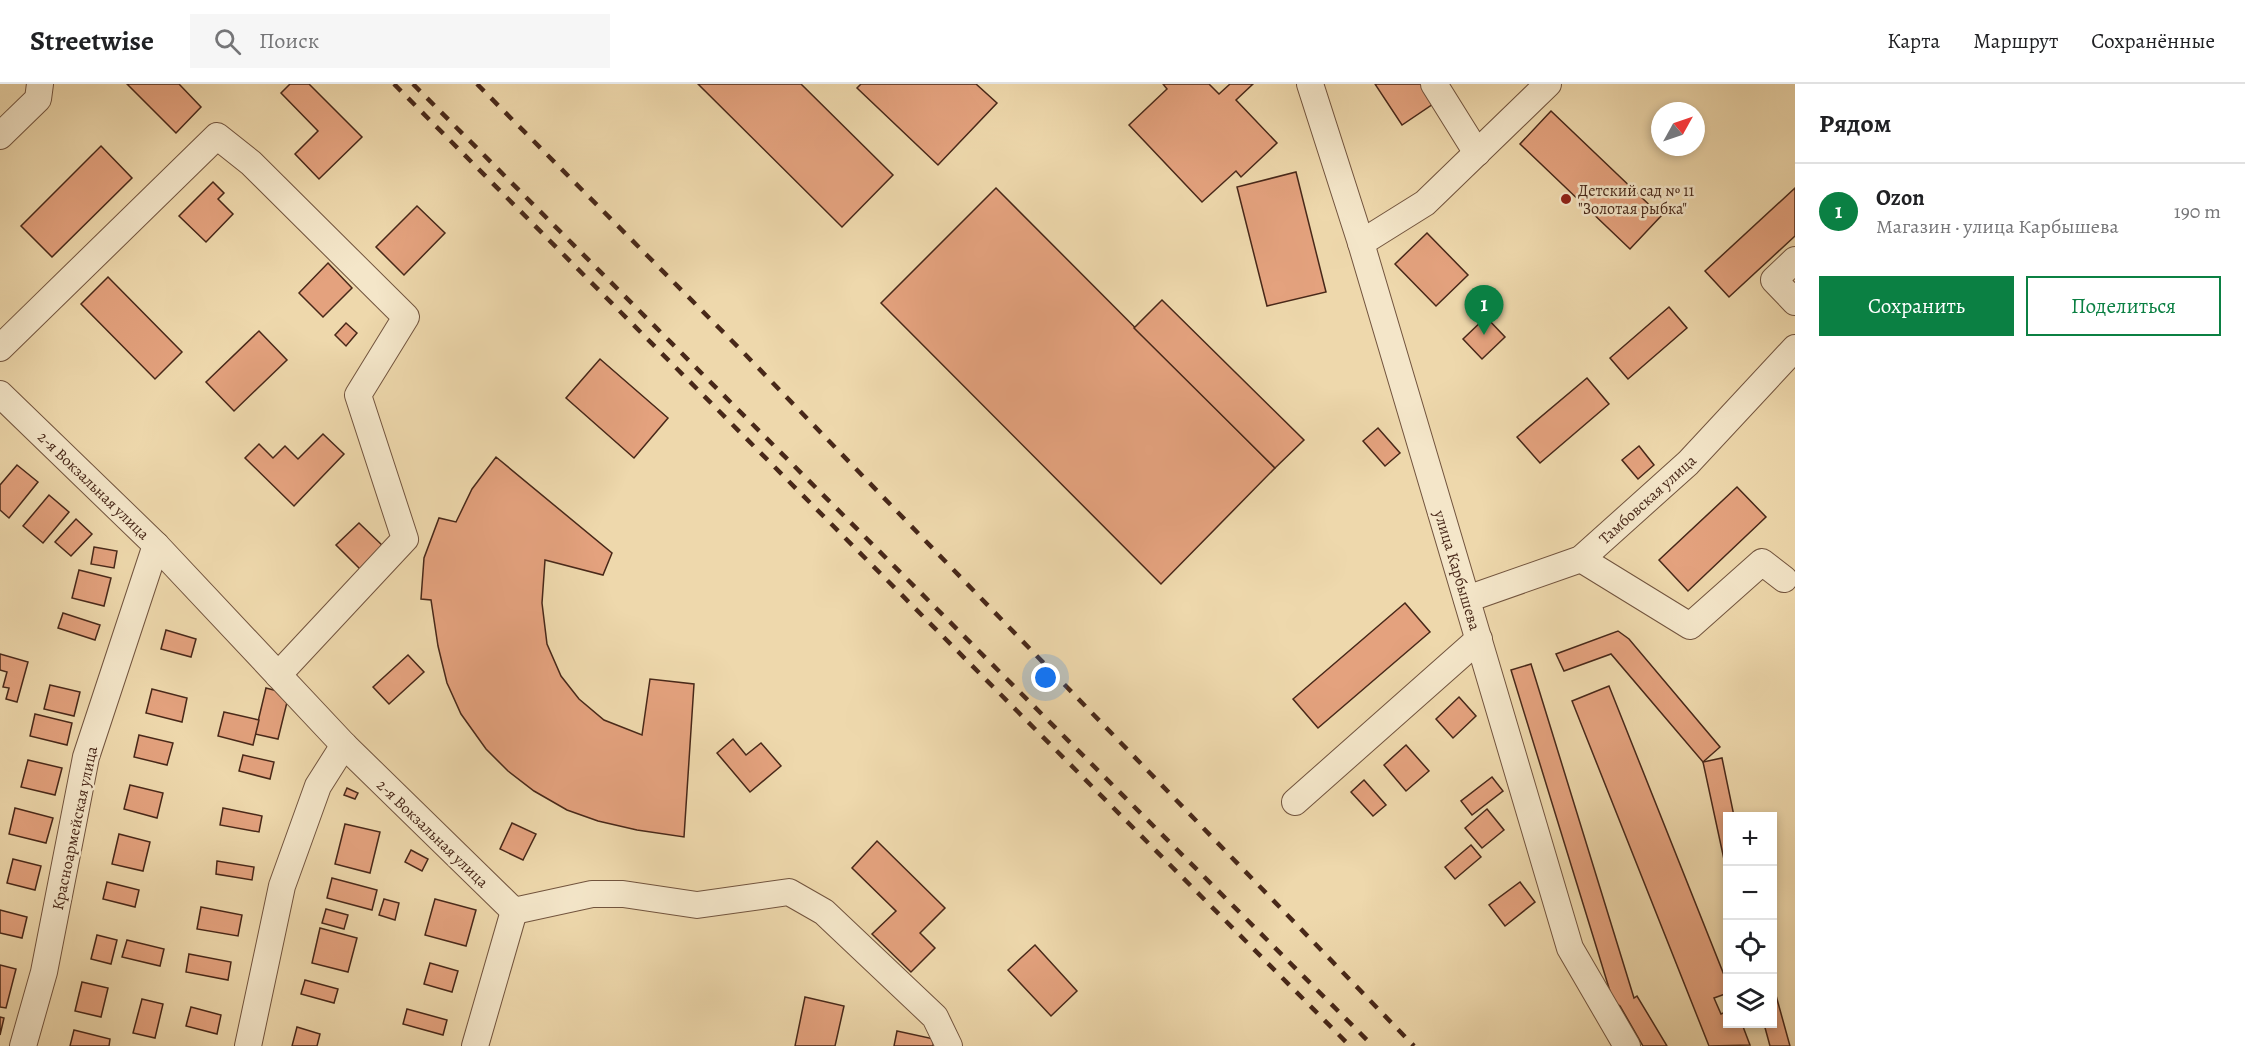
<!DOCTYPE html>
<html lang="ru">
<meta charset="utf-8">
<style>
:root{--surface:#fff;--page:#f6f6f6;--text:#202124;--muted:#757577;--line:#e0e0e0;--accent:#0b8043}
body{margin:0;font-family:Alegreya,serif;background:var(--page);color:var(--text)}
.controls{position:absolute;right:18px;bottom:18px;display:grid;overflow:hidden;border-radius:0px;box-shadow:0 3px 9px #0003}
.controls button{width:54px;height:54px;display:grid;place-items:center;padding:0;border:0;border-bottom:2px solid var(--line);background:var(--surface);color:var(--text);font:30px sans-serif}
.compass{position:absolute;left:1651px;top:18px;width:54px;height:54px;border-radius:50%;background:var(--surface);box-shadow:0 3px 9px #0003;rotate:50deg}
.you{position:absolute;left:1046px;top:594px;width:21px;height:21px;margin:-15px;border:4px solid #fff;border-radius:50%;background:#1a73e8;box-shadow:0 0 0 9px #1a73e833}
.badge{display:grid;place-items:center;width:39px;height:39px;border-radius:50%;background:var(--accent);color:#fff;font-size:20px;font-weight:700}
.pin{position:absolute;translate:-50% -50px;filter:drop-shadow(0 2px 3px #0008)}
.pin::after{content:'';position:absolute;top:32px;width:21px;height:18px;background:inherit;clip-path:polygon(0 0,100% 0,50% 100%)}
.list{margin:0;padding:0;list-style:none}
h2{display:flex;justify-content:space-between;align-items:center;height:78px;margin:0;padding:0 24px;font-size:26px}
h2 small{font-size:20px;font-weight:400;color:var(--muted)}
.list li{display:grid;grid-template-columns:39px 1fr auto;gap:18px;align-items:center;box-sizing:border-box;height:96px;padding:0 24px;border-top:2px solid var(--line)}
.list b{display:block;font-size:22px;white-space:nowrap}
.list p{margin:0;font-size:20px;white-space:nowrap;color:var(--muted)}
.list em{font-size:20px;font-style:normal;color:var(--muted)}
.actions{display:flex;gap:12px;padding:18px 24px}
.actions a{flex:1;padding:14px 0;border:2px solid var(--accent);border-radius:0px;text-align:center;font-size:21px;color:var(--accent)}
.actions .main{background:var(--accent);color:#fff}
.icon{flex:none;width:33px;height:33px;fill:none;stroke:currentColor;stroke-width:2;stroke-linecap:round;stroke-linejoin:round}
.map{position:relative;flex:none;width:1795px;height:962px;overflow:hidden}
header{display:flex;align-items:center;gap:36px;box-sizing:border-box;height:84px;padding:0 30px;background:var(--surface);border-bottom:2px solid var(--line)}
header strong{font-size:28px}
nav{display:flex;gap:33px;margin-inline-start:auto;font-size:21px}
.search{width:420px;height:54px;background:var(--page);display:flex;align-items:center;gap:15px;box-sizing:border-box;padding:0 21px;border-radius:0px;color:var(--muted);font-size:22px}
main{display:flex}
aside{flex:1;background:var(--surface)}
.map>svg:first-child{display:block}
.building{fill:#e4a27e;stroke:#482819;stroke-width:1.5}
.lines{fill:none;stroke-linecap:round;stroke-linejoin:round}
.minor-casing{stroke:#72543e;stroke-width:28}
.minor{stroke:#f4e6c9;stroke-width:26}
.rail{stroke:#482819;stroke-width:4.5;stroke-dasharray:10 10;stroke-linecap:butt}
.poi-dot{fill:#8f2418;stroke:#f4e6c9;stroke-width:2}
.labels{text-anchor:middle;stroke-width:5;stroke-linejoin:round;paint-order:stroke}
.poi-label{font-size:16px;fill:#482819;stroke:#f4e6c9;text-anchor:start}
.street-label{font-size:16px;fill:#482819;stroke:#f4e6c9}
</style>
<header>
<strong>Streetwise</strong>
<div class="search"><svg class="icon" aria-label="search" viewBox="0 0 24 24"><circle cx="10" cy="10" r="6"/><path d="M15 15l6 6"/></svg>Поиск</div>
<nav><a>Карта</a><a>Маршрут</a><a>Сохранённые</a></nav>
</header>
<main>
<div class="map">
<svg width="1795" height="962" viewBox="0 0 1795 962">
<rect width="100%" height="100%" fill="#eed8ac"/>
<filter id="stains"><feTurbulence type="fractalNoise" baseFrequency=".00333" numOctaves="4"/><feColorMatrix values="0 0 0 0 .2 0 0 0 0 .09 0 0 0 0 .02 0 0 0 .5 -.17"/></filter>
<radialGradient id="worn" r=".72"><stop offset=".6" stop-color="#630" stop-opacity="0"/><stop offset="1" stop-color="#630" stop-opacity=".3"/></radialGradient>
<g class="building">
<path d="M 127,0 L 179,0 L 201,23 L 176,49 Z"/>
<path d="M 290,0 L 309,0 L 362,53 L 319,95 L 295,70 L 318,47 L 281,9 Z"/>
<path d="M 698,0 L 801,0 L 893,91 L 842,143 Z"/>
<path d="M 861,0 L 976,0 L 997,19 L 938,81 L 857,4 Z"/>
<path d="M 1163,0 L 1209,0 L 1219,10 L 1230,0 L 1253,0 L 1236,16 L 1277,59 L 1241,93 L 1236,87 L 1202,118 L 1129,41 L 1167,5 Z"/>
<path d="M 1375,0 L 1424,0 L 1436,18 L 1402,41 Z"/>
<path d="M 1551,27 L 1661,132 L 1630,165 L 1520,60 Z"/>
<path d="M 101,62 L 132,94 L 52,173 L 21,142 Z"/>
<path d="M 1296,88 L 1326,208 L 1267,222 L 1237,103 Z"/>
<path d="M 213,98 L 224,109 L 218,115 L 233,130 L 206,158 L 179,132 Z"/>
<path d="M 996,104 L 1275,384 L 1161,500 L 881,219 Z"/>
<path d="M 1795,104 L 1795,152 L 1729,213 L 1705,187 Z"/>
<path d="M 417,122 L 445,149 L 404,191 L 376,163 Z"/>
<path d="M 1427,149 L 1468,191 L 1436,222 L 1395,180 Z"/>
<path d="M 328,179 L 352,204 L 323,233 L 299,209 Z"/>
<path d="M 108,193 L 182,268 L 155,295 L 81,220 Z"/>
<path d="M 1162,216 L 1304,356 L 1275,384 L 1134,244 Z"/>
<path d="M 1669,223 L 1687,244 L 1628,295 L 1610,274 Z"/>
<path d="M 1486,233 L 1505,253 L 1482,275 L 1463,255 Z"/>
<path d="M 346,239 L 357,249 L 346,262 L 335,251 Z"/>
<path d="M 259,247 L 287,276 L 234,327 L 206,298 Z"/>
<path d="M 600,275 L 668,334 L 634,374 L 566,314 Z"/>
<path d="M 1587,294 L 1609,320 L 1540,379 L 1517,353 Z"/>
<path d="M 1378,344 L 1400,369 L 1385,382 L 1363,357 Z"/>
<path d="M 323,350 L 344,370 L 294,422 L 245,374 L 259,360 L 273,374 L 285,362 L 298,375 Z"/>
<path d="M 1639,362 L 1654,381 L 1638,395 L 1622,376 Z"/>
<path d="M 496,373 L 612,469 L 603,491 L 545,476 L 542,519 L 547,560 L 561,592 L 579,615 L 604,636 L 642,651 L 650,595 L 694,600 L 684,753 L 637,746 L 598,737 L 567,726 L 534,707 L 508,687 L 486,665 L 461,630 L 447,599 L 438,562 L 431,516 L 421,515 L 424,474 L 439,434 L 456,438 L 472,405 Z"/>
<path d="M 17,381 L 38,398 L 9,434 L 0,426 L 0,401 Z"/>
<path d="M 1737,403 L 1766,433 L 1688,507 L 1659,476 Z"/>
<path d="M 49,411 L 69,428 L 43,459 L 23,442 Z"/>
<path d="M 76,435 L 92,450 L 71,472 L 55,458 Z"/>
<path d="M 359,439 L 385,464 L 362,487 L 336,461 Z"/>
<path d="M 94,463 L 117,467 L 114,484 L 91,480 Z"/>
<path d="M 79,486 L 111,494 L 104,522 L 72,514 Z"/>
<path d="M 1405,519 L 1430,548 L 1318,644 L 1293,615 Z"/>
<path d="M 63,529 L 100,541 L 95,556 L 58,544 Z"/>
<path d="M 166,546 L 196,555 L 191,573 L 161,565 Z"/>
<path d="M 1618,547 L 1629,555 L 1720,663 L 1703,678 L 1611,570 L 1564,587 L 1556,570 Z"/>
<path d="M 0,570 L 28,578 L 17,618 L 6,615 L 9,604 L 3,603 L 7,588 L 0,586 Z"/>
<path d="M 408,571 L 424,588 L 389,620 L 373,603 Z"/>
<path d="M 1531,580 L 1634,914 L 1637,912 L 1667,962 L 1643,962 L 1620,922 L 1613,917 L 1511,586 Z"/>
<path d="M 50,601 L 80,608 L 74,632 L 44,625 Z"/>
<path d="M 1609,602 L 1728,901 L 1728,909 L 1714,914 L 1721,930 L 1728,927 L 1728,940 L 1742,940 L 1750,961 L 1709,962 L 1572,617 Z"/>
<path d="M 266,604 L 289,610 L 278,655 L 255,650 Z"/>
<path d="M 152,605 L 187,614 L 182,638 L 146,629 Z"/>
<path d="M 1459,613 L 1476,632 L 1453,654 L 1436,635 Z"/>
<path d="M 224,628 L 259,636 L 253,661 L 218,652 Z"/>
<path d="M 35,630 L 72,639 L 67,661 L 30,652 Z"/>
<path d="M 139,651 L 173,659 L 167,681 L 134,673 Z"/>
<path d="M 733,655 L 746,671 L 761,659 L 781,682 L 750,708 L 717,669 Z"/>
<path d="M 1406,661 L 1429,687 L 1406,707 L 1384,681 Z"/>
<path d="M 243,671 L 274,678 L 270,695 L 239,687 Z"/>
<path d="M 1722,674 L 1734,732 L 1728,732 L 1728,794 L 1703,678 Z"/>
<path d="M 28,676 L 62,684 L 55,711 L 21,703 Z"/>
<path d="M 1492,693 L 1503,707 L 1472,731 L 1461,717 Z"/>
<path d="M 1364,696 L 1386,721 L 1373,732 L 1351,708 Z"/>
<path d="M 130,701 L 163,709 L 157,734 L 124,725 Z"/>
<path d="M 347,704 L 358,709 L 355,715 L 344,711 Z"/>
<path d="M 15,724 L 53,734 L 46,759 L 9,750 Z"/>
<path d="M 223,724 L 262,732 L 259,748 L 220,741 Z"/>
<path d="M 1487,725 L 1504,746 L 1482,764 L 1465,744 Z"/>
<path d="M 512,739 L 536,750 L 523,776 L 500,765 Z"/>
<path d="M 345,740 L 380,748 L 370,789 L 335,780 Z"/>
<path d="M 119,750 L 150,758 L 143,787 L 112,780 Z"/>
<path d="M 877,757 L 945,824 L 920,849 L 935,864 L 911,888 L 872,850 L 896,827 L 852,784 Z"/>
<path d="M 1471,761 L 1481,773 L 1455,795 L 1445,783 Z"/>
<path d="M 411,766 L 428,775 L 422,787 L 405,778 Z"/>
<path d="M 13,775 L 41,782 L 35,806 L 7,799 Z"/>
<path d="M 217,777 L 254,783 L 252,796 L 216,790 Z"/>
<path d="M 332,794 L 377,806 L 372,826 L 327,814 Z"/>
<path d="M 107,798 L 139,806 L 135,823 L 103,815 Z"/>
<path d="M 1520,798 L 1535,818 L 1505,842 L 1489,821 Z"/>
<path d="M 384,815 L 399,819 L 395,836 L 379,831 Z"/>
<path d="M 435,815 L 476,826 L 466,862 L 425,851 Z"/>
<path d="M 201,823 L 242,831 L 238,852 L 197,845 Z"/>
<path d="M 326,825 L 348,831 L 344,845 L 322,839 Z"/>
<path d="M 0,826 L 27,833 L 22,854 L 0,849 Z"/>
<path d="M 320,844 L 357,854 L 348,888 L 312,879 Z"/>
<path d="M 97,851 L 117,856 L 111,880 L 91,875 Z"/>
<path d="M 127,856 L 164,865 L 160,882 L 122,873 Z"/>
<path d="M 1035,861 L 1077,907 L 1051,932 L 1008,886 Z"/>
<path d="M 189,870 L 231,878 L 228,896 L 186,888 Z"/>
<path d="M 430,879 L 458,887 L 452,908 L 424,900 Z"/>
<path d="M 0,881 L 16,885 L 6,924 L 0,923 Z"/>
<path d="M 305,896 L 338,905 L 334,919 L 301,910 Z"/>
<path d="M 1772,897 L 1790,962 L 1770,962 L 1764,940 L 1772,940 Z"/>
<path d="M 82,898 L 108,904 L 101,933 L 75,927 Z"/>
<path d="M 805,913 L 844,922 L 835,962 L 795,962 Z"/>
<path d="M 142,915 L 163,920 L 155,954 L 133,949 Z"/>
<path d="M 191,923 L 221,931 L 217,950 L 186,942 Z"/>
<path d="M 407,925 L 447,936 L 443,951 L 403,940 Z"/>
<path d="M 0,933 L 4,934 L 0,951 Z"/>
<path d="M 297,943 L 320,950 L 317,962 L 292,962 Z"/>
<path d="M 74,946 L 110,955 L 109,962 L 70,962 Z"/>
<path d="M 897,947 L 934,955 L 933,962 L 894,962 Z"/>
</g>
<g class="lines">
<g class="minor-casing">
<g id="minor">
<path d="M 1310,0 L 1361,159 L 1570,864 L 1627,962"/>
<path d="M 1434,0 L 1477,69"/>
<path d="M 0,52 L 38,15 L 40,0"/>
<path d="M 1361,159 L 1425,119 L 1548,0"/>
<path d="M 1795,176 L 1774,196 L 1795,218"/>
<path d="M 0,264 L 217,52 L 251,79 L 406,233 L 358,311 L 405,455 L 278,591"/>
<path d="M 0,310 L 156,461 L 344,661 L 514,827 L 592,810 L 623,810 L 697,821 L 789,808 L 824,828 L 935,933 L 949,962"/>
<path d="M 1581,475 L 1690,542 L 1762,478 L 1784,495"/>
<path d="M 1467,515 L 1581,475 L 1688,379 L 1795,264"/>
<path d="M 1295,718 L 1479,555"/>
<path d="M 23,962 L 44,888 L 86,673 L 156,461"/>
<path d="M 248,962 L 282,802 L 318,702 L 344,661"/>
<path d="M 475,962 L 514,827"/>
</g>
</g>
<use href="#minor" class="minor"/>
<g class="rail">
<path d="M 394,0 L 1350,962"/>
<path d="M 413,0 L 1373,962"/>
<path d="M 477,0 L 739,264 L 1414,962"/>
</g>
</g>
<circle class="poi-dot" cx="1566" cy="115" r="6"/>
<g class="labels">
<g class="poi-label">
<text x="1578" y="112">Детский сад № 11<tspan x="1578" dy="18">"Золотая рыбка"</tspan></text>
</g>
<g class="street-label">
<text transform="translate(94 401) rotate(44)" y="6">2-я Вокзальная улица</text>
<text transform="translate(1647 415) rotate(-42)" y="6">Тамбовская улица</text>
<text transform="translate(1458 486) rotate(73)" y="6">улица Карбышева</text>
<text transform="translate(74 744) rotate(-78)" y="6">Красноармейская улица</text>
<text transform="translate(433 749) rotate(44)" y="6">2-я Вокзальная улица</text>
</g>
</g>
<rect width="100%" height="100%" filter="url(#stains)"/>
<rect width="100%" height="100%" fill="url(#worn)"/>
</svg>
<div class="controls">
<button>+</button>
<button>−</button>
<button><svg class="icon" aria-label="locate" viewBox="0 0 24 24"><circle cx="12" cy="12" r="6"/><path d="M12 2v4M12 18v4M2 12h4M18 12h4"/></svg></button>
<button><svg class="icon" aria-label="layers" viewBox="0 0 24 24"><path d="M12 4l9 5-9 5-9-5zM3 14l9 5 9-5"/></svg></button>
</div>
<svg class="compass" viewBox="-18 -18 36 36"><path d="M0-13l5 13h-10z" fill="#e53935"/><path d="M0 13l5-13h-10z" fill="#757577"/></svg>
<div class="you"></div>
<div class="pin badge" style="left:1484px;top:251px">1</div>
</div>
<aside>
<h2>Рядом<small></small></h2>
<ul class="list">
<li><span class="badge">1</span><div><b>Ozon</b><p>Магазин · улица Карбышева</p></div><em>190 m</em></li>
</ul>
<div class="actions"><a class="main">Сохранить</a><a>Поделиться</a></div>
</aside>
</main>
